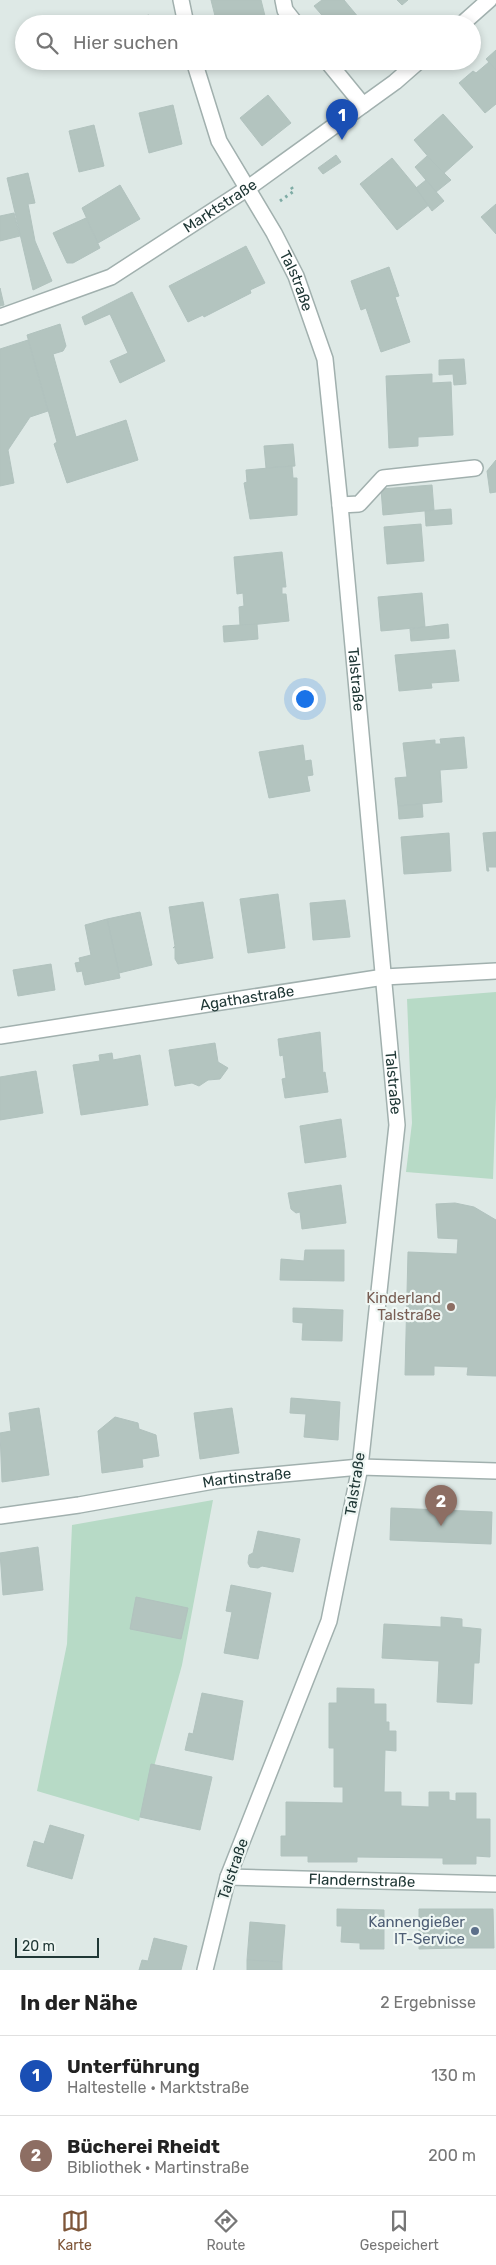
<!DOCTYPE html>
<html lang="de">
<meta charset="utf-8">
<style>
:root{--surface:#fff;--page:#f2f2f2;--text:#222;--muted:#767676;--line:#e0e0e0;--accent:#7e5639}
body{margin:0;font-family:Rubik,sans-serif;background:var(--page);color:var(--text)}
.scale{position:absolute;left:15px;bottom:12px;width:84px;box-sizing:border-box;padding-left:5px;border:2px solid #203836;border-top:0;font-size:14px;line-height:18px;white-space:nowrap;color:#203836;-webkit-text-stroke:4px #eef6f3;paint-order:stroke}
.you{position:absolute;left:304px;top:698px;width:18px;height:18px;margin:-12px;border:4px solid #fff;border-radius:50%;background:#1a73e8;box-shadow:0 0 0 8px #1a73e833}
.badge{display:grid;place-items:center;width:32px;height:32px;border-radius:50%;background:var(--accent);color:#fff;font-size:16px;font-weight:700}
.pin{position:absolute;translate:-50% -41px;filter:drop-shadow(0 1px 2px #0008)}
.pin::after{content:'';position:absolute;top:26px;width:18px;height:15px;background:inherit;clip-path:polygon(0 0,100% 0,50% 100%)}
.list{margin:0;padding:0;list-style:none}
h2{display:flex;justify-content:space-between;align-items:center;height:65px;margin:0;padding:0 20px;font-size:21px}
h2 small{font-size:16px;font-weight:400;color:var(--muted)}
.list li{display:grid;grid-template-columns:32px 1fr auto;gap:15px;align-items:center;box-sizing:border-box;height:80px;padding:0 20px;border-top:1px solid var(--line)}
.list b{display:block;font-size:19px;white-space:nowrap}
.list p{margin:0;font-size:16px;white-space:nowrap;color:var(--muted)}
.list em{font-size:16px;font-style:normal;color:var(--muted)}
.icon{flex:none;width:28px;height:28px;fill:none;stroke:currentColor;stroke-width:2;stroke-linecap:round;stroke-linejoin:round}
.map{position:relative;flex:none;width:496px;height:1970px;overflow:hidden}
.search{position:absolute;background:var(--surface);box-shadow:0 2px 8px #0003;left:15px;right:15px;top:15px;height:55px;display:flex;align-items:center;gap:12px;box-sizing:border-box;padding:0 18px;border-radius:28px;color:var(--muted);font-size:19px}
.sheet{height:225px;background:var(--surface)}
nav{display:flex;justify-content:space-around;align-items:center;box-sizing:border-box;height:70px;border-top:1px solid var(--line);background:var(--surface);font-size:14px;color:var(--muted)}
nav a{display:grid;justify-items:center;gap:2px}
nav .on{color:var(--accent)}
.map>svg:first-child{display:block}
.green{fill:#b7dac6}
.building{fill:#b3c4bf;stroke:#b1c2be}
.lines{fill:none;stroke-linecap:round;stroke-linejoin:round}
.minor-casing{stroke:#a1b0ae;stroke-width:18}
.path{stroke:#7faca5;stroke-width:3;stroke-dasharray:2.5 4;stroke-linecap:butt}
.minor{stroke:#fff;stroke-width:15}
.education-dot{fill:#8d6e63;stroke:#eef6f3;stroke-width:2}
.service-dot{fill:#5c6f8a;stroke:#eef6f3;stroke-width:2}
.labels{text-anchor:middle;stroke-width:4.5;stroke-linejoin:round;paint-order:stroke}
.street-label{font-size:15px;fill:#203836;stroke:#eef6f3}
.education-label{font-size:15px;fill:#785e54;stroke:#eef6f3;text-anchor:end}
.service-label{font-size:15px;fill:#4e5e75;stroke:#eef6f3;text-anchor:end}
</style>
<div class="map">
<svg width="496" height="1970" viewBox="0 0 496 1970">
<rect width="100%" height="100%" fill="#dee9e6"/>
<g class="green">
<path d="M 496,992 L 496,1097 L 493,1179 L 406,1172 L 412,1123 L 407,999 Z"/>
<path d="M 213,1500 L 182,1665 L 139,1821 L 37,1791 L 67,1644 L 72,1525 Z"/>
</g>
<g class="building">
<path d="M 211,0 L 261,0 L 267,24 L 217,24 Z"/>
<path d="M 322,0 L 344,0 L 364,24 L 324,24 L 327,21 L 314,6 Z"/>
<path d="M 397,0 L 408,0 L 402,5 Z"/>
<path d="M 149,15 L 151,24 L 114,24 Z"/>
<path d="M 496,50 L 496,70 L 486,59 Z"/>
<path d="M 489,62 L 496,70 L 496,104 L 485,113 L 459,83 L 473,71 L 476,73 Z"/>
<path d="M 268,95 L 291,123 L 262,146 L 240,118 Z"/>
<path d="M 173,105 L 182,144 L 149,153 L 139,113 Z"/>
<path d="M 443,114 L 473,147 L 443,174 L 414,140 Z"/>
<path d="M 94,125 L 104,166 L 79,172 L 69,131 Z"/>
<path d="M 336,155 L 341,162 L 323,174 L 318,168 Z"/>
<path d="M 427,156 L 451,180 L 436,192 L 415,167 Z"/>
<path d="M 392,158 L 430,204 L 397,230 L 360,184 Z"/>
<path d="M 28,173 L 35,203 L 28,204 L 35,241 L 52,281 L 33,290 L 7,178 Z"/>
<path d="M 426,180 L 444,201 L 432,211 L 416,188 Z"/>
<path d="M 120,185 L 140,219 L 98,243 L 82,208 Z"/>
<path d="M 496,204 L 496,234 L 481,217 Z"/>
<path d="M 14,213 L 20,236 L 0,241 L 0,216 Z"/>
<path d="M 86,218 L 100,248 L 73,263 L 67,263 L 53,233 Z"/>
<path d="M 246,246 L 265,283 L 250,290 L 251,293 L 204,317 L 203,315 L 188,322 L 169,286 Z"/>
<path d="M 389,267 L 399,296 L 395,297 L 410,342 L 381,352 L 366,308 L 361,310 L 351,281 Z"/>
<path d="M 0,288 L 4,305 L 0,306 Z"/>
<path d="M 132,292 L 165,361 L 120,383 L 110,361 L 128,353 L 110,314 L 85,325 L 82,317 Z"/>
<path d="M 60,324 L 66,346 L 63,351 L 53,354 L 76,437 L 126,420 L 138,460 L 67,483 L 54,444 L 57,442 L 27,335 Z"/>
<path d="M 28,340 L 48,411 L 30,417 L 8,450 L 14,483 L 0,486 L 0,349 Z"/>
<path d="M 464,359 L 466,384 L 454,385 L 453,374 L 439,375 L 439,360 Z"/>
<path d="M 432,374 L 432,383 L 451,382 L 453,435 L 418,437 L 418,446 L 389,448 L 386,376 Z"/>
<path d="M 293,444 L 295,466 L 266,468 L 264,446 Z"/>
<path d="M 496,460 L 496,492 L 490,493 L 487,471 Z"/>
<path d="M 292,466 L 293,478 L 297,478 L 297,515 L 250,519 L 244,483 L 247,482 L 246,470 Z"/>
<path d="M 432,485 L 434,510 L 383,515 L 381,489 Z"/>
<path d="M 451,509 L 452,524 L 426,526 L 425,511 Z"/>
<path d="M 421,524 L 424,561 L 387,564 L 384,527 Z"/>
<path d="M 282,552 L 286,587 L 282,587 L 282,594 L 286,594 L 289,621 L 240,626 L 239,607 L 244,606 L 243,593 L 237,594 L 234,557 Z"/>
<path d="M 422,593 L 425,627 L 381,631 L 378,597 Z"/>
<path d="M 257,624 L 258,639 L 224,642 L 223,626 Z"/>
<path d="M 448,624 L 449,638 L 411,641 L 410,629 Z"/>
<path d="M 455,650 L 459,681 L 431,683 L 432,688 L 399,691 L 395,655 Z"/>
<path d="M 464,737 L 467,768 L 440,770 L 442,802 L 398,806 L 395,778 L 407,777 L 403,743 L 435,740 L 435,744 L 441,744 L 440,739 Z"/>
<path d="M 303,745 L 305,761 L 311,760 L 313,775 L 307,776 L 310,791 L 269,798 L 259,752 Z"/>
<path d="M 422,804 L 423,817 L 399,819 L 398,806 Z"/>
<path d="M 496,832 L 496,867 L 488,867 L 489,871 L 487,871 L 483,833 Z"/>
<path d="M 449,833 L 451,871 L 404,874 L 401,837 Z"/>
<path d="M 278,894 L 285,948 L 248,953 L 240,899 Z"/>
<path d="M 345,900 L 350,937 L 313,940 L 310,903 Z"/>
<path d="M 203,902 L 213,958 L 178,964 L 175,959 L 175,947 L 173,948 L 175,946 L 169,907 Z"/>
<path d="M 140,912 L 152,965 L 119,973 L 107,919 Z"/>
<path d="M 107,919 L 120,978 L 85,985 L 82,971 L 77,972 L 75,963 L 80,962 L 79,958 L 91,955 L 85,925 Z"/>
<path d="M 51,964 L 55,990 L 18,996 L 13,970 Z"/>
<path d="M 320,1032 L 323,1073 L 325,1072 L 328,1092 L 285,1098 L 282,1079 L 286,1078 L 283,1055 L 280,1056 L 278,1039 Z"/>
<path d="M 215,1043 L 218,1062 L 228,1068 L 220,1079 L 208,1080 L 199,1086 L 192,1083 L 175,1086 L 169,1050 Z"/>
<path d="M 112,1053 L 113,1060 L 140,1055 L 148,1105 L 81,1115 L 73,1065 L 100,1061 L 99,1055 Z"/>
<path d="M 36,1071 L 43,1113 L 0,1120 L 0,1077 Z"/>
<path d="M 341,1119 L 346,1157 L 305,1163 L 300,1126 Z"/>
<path d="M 341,1185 L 346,1223 L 302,1229 L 300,1212 L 296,1213 L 291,1209 L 288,1193 Z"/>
<path d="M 455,1203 L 474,1207 L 496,1220 L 496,1376 L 467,1375 L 468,1367 L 434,1366 L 434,1375 L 405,1375 L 408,1252 L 457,1254 L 458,1239 L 438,1238 L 436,1204 Z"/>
<path d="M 305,1250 L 344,1250 L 344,1281 L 280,1280 L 281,1259 L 304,1261 Z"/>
<path d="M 293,1308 L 343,1310 L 342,1341 L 302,1340 L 303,1323 L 293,1322 Z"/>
<path d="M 291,1398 L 340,1402 L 338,1440 L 304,1437 L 306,1414 L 290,1413 Z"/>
<path d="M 39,1408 L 49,1475 L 2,1482 L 0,1433 L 11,1431 L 9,1413 Z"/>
<path d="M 232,1408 L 239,1453 L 200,1459 L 194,1413 Z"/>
<path d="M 115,1417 L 138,1423 L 139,1429 L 156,1435 L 159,1456 L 142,1459 L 143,1467 L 102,1473 L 98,1431 Z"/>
<path d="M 391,1508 L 492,1512 L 491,1544 L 390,1540 Z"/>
<path d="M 258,1531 L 300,1539 L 293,1572 L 262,1566 L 258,1568 L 250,1567 L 248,1563 L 249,1555 L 253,1553 Z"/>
<path d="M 38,1547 L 43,1590 L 3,1595 L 0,1553 Z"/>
<path d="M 231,1585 L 271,1593 L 258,1659 L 224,1653 L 232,1612 L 226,1611 Z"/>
<path d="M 136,1597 L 188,1608 L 181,1639 L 130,1629 Z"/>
<path d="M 441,1617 L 462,1619 L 462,1627 L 481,1629 L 479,1663 L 474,1663 L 472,1704 L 437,1702 L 439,1661 L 382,1658 L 384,1624 L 441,1627 Z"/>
<path d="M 337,1688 L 374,1689 L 374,1704 L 386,1704 L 386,1722 L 389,1722 L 389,1731 L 396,1731 L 396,1751 L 385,1750 L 384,1792 L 401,1792 L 401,1806 L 429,1807 L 429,1792 L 449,1792 L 449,1800 L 456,1801 L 456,1793 L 476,1793 L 476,1819 L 490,1819 L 490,1857 L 476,1856 L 476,1864 L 443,1864 L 443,1858 L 357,1857 L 357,1862 L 308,1862 L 308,1856 L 281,1856 L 281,1836 L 286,1836 L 286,1802 L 343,1803 L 343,1787 L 334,1787 L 334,1748 L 329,1748 L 329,1703 L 337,1703 Z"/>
<path d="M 202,1693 L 243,1701 L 233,1760 L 185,1750 L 189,1733 L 193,1734 Z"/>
<path d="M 151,1764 L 212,1777 L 200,1830 L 140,1817 Z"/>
<path d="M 50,1825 L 84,1835 L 72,1879 L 27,1866 L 34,1841 L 44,1844 Z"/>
<path d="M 337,1909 L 384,1910 L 384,1949 L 360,1949 L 360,1943 L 341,1942 L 342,1926 L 337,1926 Z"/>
<path d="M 419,1909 L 456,1909 L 456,1948 L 419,1949 Z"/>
<path d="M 456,1909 L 493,1909 L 494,1948 L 456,1948 Z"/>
<path d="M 250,1922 L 285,1925 L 282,1962 L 247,1960 Z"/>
<path d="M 154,1938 L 187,1946 L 181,1970 L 139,1970 L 142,1960 L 148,1961 Z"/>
<path d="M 247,1960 L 282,1962 L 282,1970 L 247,1970 Z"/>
</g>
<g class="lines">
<g class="minor-casing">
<g id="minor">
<path d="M 181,0 L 186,24"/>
<path d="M 283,0 L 285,10 L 296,24"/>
<path d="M 462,24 L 489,0"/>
<path id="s1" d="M 194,61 L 219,141 L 274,233 L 296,276 L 325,359 L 340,505 L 397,1125 L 360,1467 L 329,1621 L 228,1877 L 205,1970"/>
<path d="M 327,61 L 363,105"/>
<path id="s2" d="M 0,317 L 111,277 L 248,188 L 395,82 L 419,61"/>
<path d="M 340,505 L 359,504 L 383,478 L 475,468"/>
<path id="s3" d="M 0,1036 L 384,977 L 496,971"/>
<path id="s4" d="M 0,1516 L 79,1505 L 219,1480 L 360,1467 L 496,1471"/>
<path id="s5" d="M 228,1877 L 496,1884"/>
</g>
</g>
<path class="path" d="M 280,201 L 294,191 L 289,184"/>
<use href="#minor" class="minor"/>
</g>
<circle class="education-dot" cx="451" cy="1307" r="5"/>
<circle class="service-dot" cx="475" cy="1931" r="5"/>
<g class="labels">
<g class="street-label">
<text dy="5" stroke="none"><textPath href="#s2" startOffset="248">Marktstraße</textPath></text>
<text dy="5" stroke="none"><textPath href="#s1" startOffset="244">Talstraße</textPath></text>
<text dy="5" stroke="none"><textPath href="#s1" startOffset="649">Talstraße</textPath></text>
<text dy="5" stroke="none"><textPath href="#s3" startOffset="250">Agathastraße</textPath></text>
<text dy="5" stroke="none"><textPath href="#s1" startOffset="1054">Talstraße</textPath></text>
<text dy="5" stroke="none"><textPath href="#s4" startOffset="250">Martinstraße</textPath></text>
<text transform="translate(355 1484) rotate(-81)" y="5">Talstraße</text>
<text transform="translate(233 1869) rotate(-71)" y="5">Talstraße</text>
<text dy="5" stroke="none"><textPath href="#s5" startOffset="134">Flandernstraße</textPath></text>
</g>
<g class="education-label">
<text x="441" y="1303">Kinderland<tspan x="441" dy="17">Talstraße</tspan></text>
</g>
<g class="service-label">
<text x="465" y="1927">Kannengießer<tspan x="465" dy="17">IT-Service</tspan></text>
</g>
</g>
</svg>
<div class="scale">20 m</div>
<div class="you"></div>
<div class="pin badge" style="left:342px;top:140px;background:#1a4fb4">1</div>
<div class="pin badge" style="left:441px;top:1526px;background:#8d6e63">2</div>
<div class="search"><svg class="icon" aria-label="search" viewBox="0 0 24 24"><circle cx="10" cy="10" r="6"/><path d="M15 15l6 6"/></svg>Hier suchen</div>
</div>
<section class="sheet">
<h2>In der Nähe<small>2 Ergebnisse</small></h2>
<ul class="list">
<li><span class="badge" style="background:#1a4fb4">1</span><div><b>Unterführung</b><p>Haltestelle · Marktstraße</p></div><em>130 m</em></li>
<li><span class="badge" style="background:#8d6e63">2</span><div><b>Bücherei Rheidt</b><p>Bibliothek · Martinstraße</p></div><em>200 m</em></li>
</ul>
</section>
<nav>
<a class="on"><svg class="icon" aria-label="map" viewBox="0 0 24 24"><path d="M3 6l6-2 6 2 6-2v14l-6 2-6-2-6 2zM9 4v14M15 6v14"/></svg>Karte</a>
<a><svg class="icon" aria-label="directions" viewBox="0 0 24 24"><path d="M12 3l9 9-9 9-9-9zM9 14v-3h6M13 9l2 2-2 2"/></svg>Route</a>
<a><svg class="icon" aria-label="saved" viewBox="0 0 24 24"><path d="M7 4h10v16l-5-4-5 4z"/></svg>Gespeichert</a>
</nav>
